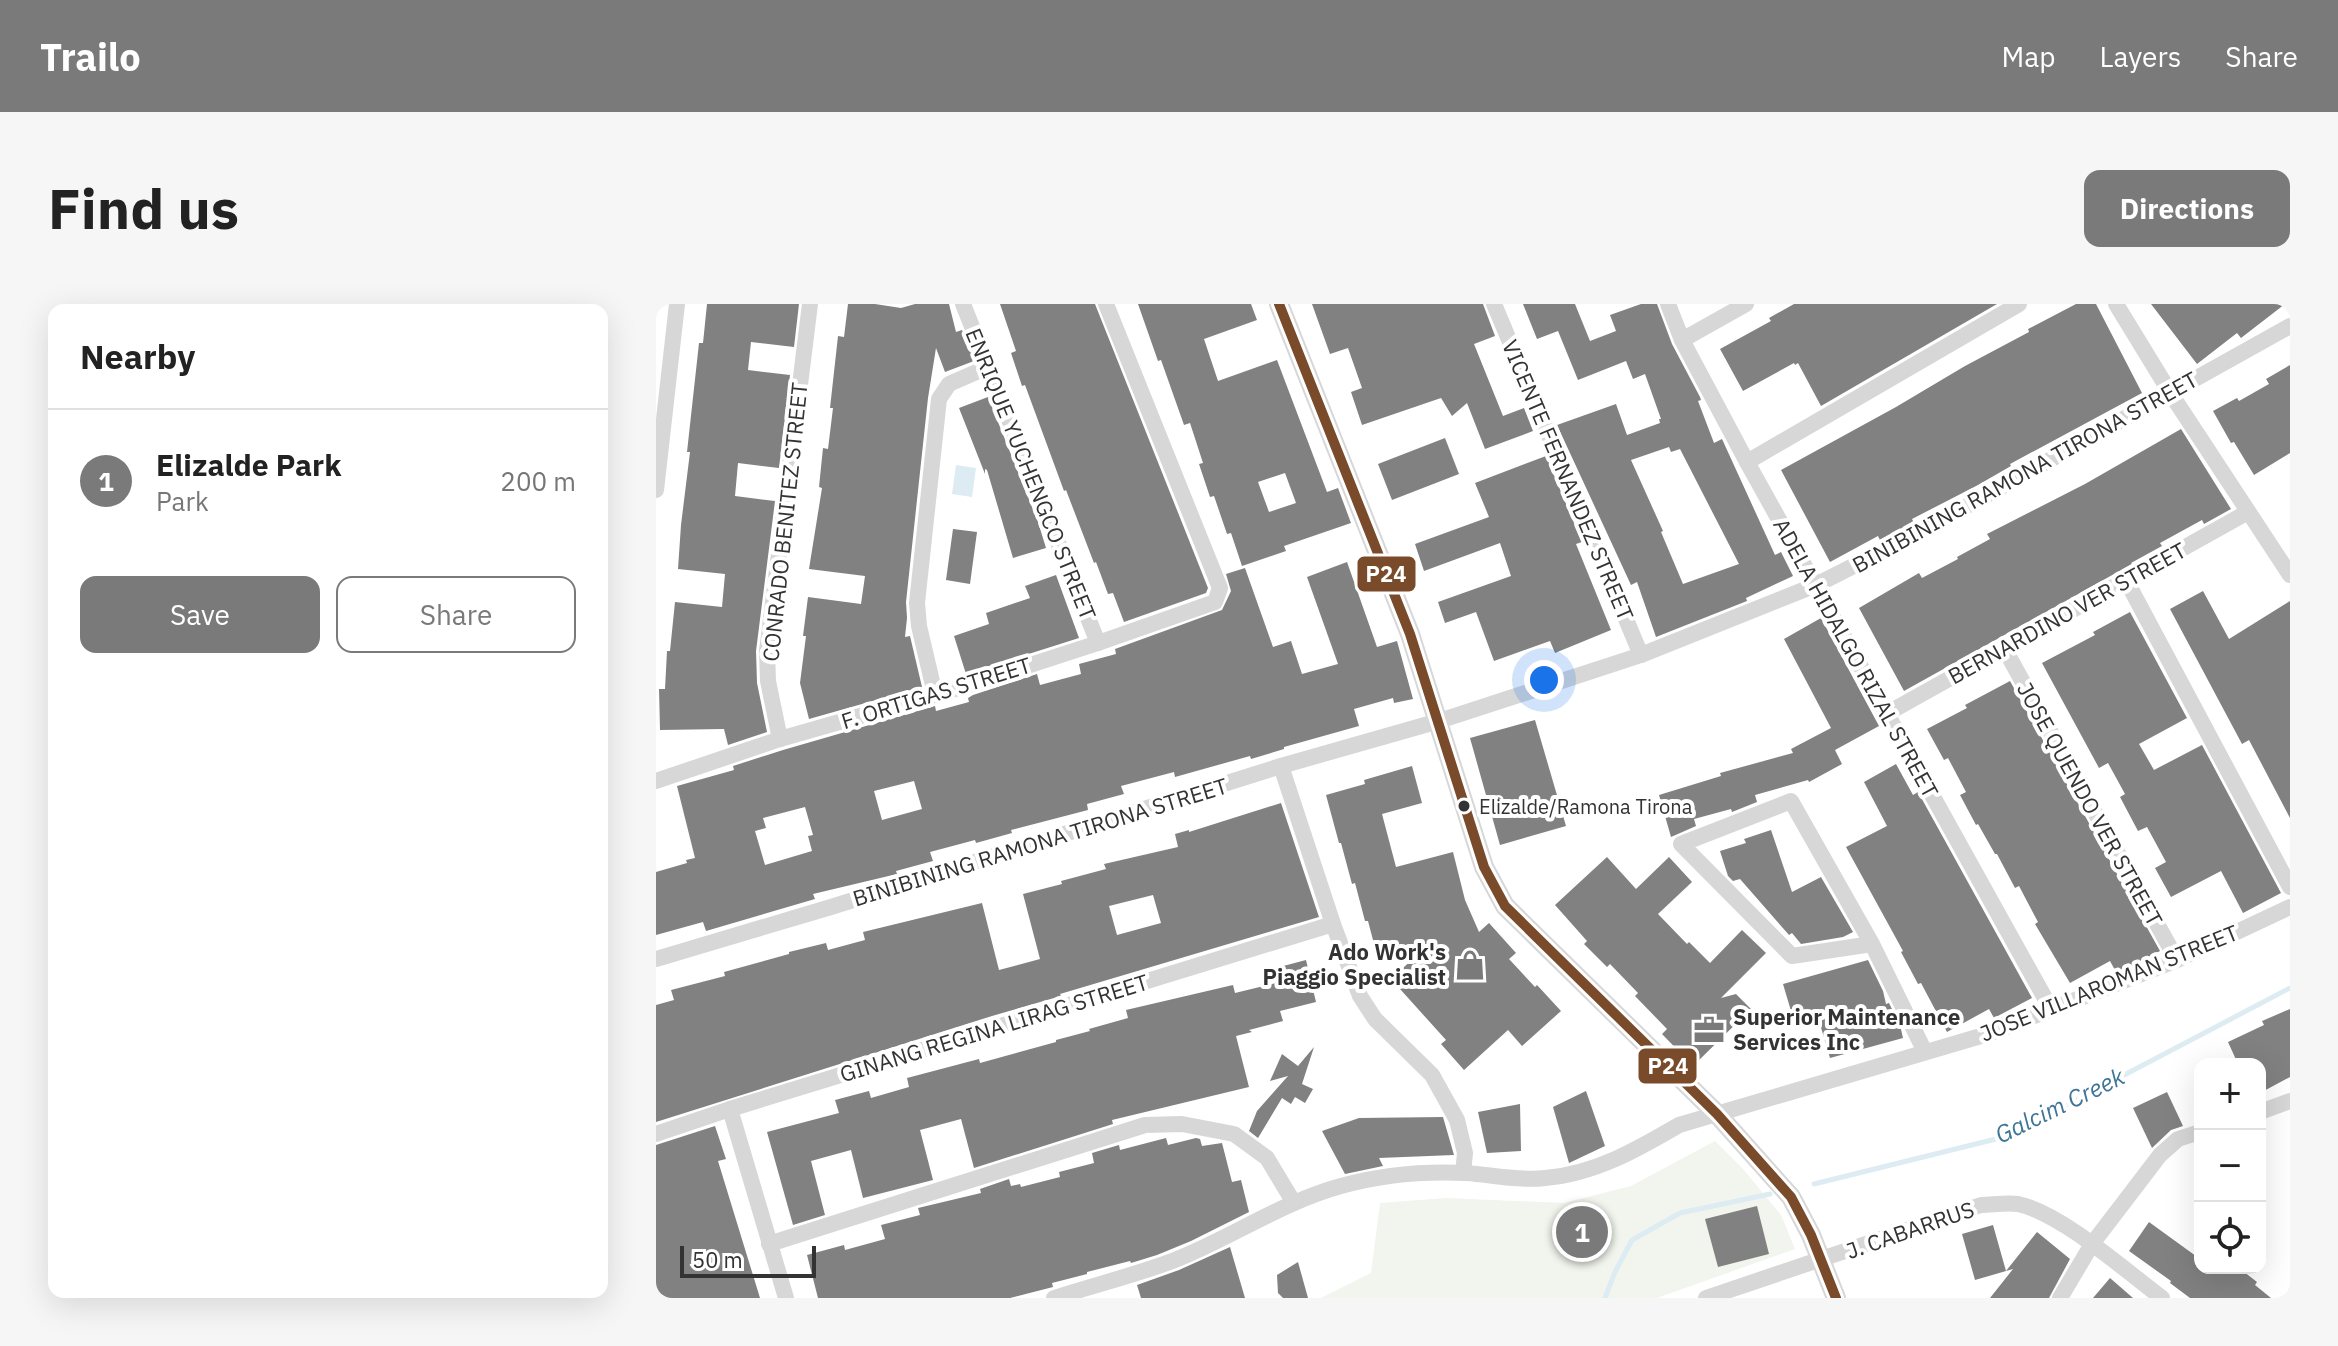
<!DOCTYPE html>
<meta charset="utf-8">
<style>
:root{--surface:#fff;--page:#f6f6f6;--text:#222;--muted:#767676;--line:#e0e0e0;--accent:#7a7a7a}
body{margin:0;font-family:"IBM Plex Sans",sans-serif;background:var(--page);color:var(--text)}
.controls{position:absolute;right:24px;bottom:24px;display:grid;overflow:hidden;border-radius:16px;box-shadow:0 8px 32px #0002}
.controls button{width:72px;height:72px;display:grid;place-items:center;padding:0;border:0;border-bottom:2px solid var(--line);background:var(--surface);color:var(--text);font:40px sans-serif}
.scale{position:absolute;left:24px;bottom:20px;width:136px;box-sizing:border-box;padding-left:8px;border:4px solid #333;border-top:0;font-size:22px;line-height:28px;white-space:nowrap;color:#333;-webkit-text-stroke:6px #fff;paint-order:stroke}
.you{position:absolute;left:888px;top:376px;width:28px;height:28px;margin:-20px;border:6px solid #fff;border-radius:50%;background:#1a73e8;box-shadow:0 0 0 12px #1a73e833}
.badge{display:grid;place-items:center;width:52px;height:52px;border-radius:50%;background:var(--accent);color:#fff;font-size:26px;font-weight:700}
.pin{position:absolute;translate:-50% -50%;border:4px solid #fff;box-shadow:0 2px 8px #0006}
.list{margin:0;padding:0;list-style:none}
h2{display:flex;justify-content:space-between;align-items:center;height:104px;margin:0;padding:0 32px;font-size:34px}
h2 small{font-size:26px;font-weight:400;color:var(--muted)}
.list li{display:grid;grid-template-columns:52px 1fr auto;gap:24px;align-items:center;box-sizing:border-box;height:144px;padding:0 32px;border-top:2px solid var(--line)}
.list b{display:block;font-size:30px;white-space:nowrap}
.list p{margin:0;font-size:26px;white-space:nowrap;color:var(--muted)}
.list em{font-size:26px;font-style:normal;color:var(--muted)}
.actions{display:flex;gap:16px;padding:24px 32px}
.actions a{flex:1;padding:18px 0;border:2px solid var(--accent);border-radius:16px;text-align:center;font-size:28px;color:var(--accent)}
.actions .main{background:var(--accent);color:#fff}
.icon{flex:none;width:44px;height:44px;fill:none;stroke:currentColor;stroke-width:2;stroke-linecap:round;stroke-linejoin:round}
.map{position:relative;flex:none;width:1634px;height:994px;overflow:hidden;border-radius:16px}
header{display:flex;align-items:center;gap:48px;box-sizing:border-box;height:112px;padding:0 40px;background:var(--accent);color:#fff}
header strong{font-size:38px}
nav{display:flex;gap:44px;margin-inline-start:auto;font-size:28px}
.intro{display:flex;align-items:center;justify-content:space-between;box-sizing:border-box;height:192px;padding:0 48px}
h1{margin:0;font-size:56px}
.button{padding:20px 36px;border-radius:16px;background:var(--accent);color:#fff;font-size:28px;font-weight:700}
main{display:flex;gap:48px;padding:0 48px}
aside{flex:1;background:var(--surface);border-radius:16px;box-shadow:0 8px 32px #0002}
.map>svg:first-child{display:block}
.green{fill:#f1f5ed}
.water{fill:#ddebf3}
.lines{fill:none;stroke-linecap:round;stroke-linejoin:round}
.stream{stroke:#ddebf3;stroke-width:5}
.building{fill:#818181;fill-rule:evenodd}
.minor{stroke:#d7d7d7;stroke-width:16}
.tertiary{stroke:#d7d7d7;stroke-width:20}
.bus-1-casing{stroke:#fff;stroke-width:16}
.bus-1{stroke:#7a4b2a;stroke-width:10}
.bus-dot{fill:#333;stroke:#fff;stroke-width:3}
.labels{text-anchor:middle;stroke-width:8;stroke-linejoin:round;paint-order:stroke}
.bus-label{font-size:20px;fill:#333;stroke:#fff;text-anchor:start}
.street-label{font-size:22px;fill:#333;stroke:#fff}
.poi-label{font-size:22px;font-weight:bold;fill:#333;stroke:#fff;text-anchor:end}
.water-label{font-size:24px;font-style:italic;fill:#3f7597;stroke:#fff}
.line-badge{stroke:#fff;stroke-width:3}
.badge-label{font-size:22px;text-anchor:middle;font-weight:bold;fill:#fff}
</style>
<header>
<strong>Trailo</strong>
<nav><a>Map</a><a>Layers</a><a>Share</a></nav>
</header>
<div class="intro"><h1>Find us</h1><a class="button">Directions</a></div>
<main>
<aside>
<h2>Nearby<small></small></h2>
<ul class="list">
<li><span class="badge">1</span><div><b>Elizalde Park</b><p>Park</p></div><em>200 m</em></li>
</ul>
<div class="actions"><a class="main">Save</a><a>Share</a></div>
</aside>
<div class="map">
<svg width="1634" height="994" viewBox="0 0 1634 994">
<rect width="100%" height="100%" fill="#fff"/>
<path class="green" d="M 1059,837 L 1087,865 L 1125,911 L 1139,945 L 1001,994 L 665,994 L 715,969 L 724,899 L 790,894 L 908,899 L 975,882 Z"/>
<path class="water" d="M 300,161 L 320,164 L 316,193 L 296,190 Z"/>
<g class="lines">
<g class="stream">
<path d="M 1158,880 L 1352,832 L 1634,684"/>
<path d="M 949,994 L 959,968 L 976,936 L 1024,909 L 1114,890"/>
</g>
</g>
<g class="building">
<path d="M 51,0 L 143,0 L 138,43 L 95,38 L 92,66 L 134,71 L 123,164 L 82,159 L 79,192 L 119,197 L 100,347 L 101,379 L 111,428 L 72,441 L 68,425 L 4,426 L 3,385 L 9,385 L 11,347 L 14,347 L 19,298 L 66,303 L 69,270 L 22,265 L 25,221 L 34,148 L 31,148 L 43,39 L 47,39 Z"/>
<path d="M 192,0 L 219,0 L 245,4 L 259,0 L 293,0 L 300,28 L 306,26 L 318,57 L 289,68 L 280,44 L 272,94 L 250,298 L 251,314 L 249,333 L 254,332 L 266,383 L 153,415 L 144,379 L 150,332 L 147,332 L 152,293 L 205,300 L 209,272 L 153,265 L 166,184 L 163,183 L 167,144 L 172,145 L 177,104 L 174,104 L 182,32 L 188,33 Z"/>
<path d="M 344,0 L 439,0 L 552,284 L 550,289 L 468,318 L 457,289 L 452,290 L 440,258 L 438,259 L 410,186 L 408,187 L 369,81 L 366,82 L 355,49 L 360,47 Z"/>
<path d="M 482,0 L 595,0 L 601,16 L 548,35 L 562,77 L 621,56 L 671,188 L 682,184 L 695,219 L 628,242 L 630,247 L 586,262 L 575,229 L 571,230 L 558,192 L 554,193 L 543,160 L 547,159 L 534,119 L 528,121 L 505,56 L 502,57 ZM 629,169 L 640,199 L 613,208 L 602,178 Z"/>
<path d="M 656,0 L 827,0 L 839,32 L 818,40 L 847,112 L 868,104 L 877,127 L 829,145 L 811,99 L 796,112 L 785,94 L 706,121 L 695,88 L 706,84 L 692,44 L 674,50 Z"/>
<path d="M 867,0 L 919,0 L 934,37 L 960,27 L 954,11 L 985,0 L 1001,0 L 1016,40 L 1044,93 L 1045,96 L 1042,97 L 1058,139 L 1066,135 L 1119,251 L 1125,248 L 1137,272 L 1090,294 L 1091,297 L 1000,333 L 981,278 L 975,281 L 901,121 L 960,100 L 971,131 L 1004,119 L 1003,115 L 1005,115 L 989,70 L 977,75 L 970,57 L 922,76 L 902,27 L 881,35 ZM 1013,143 L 1015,148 L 1024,145 L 1083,260 L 1027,280 L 1005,228 L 1007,227 L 975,156 Z"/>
<path d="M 1138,0 L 1341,0 L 1165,102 L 1142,59 L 1139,61 L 1138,59 L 1087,87 L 1064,45 L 1115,17 L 1113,14 Z"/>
<path d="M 1420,0 L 1440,0 L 1486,89 L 1354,160 L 1355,162 L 1322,181 L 1256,215 L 1258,219 L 1224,236 L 1222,232 L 1174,258 L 1125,166 L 1240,103 L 1309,62 L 1373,28 L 1372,25 Z"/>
<path d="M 1495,0 L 1629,0 L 1585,34 L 1581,29 L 1541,60 Z"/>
<path d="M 1634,61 L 1634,149 L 1598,171 L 1578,138 L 1575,139 L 1557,107 L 1581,94 L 1583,97 L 1613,80 L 1610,75 Z"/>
<path d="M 332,93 L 382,218 L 390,244 L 357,254 L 331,166 L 329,165 L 329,170 L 303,104 Z"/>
<path d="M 1525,125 L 1575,205 L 1548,220 L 1546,216 L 1504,239 L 1506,242 L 1475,259 L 1476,260 L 1248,387 L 1203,304 L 1263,269 L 1266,274 L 1302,255 L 1301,253 L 1334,235 L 1331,230 L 1429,180 Z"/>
<path d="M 789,134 L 803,170 L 736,196 L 722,160 Z"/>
<path d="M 890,152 L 926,238 L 920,240 L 955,326 L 899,349 L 894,337 L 838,357 L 820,308 L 789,319 L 782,298 L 855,272 L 844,239 L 768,267 L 759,240 L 833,213 L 819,179 Z"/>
<path d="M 297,225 L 321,228 L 314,280 L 290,276 Z"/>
<path d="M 691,258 L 721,343 L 741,337 L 757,395 L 738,399 L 737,394 L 698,405 L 703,422 L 628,443 L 628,445 L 595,455 L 594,452 L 519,473 L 518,468 L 465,482 L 468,490 L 431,500 L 432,506 L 355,526 L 356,529 L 320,539 L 319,536 L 274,548 L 277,557 L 240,567 L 241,570 L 157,590 L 159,595 L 50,627 L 47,618 L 0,631 L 0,568 L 31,559 L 30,556 L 39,554 L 21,482 L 78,466 L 77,462 L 127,446 L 279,402 L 280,407 L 313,398 L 312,394 L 317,391 L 381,370 L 384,381 L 425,370 L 423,360 L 460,350 L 459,345 L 566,306 L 575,287 L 570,270 L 589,264 L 617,343 L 635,337 L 646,370 L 682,360 L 651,273 ZM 258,477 L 266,505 L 226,516 L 218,487 ZM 149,503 L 157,531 L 152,532 L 156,547 L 109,561 L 99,527 L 110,524 L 107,514 Z"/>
<path d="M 400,271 L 423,334 L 310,370 L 298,332 L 333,320 L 330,309 L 374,294 L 369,282 Z"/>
<path d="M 1547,287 L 1573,335 L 1634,297 L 1634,514 L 1593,436 L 1586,440 L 1514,305 Z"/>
<path d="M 1474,308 L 1531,414 L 1483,440 L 1498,466 L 1546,441 L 1625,589 L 1587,609 L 1565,567 L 1515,593 L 1499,564 L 1510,558 L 1491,523 L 1482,527 L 1464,493 L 1469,490 L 1452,459 L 1443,464 L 1386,359 L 1439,331 L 1437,328 Z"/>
<path d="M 1165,314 L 1223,422 L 1179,446 L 1186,460 L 1153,478 L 1152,476 L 1099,491 L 1101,498 L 1076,508 L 1075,505 L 1038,515 L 1040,522 L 1015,533 L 1003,491 L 1065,472 L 1064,469 L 1137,449 L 1135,445 L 1175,424 L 1128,335 Z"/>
<path d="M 1354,377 L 1504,647 L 1477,661 L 1460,668 L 1454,657 L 1414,679 L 1379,620 L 1382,618 L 1363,582 L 1359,584 L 1341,550 L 1339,550 L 1322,520 L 1320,521 L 1304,491 L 1310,488 L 1292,454 L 1288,456 L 1271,425 L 1311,404 L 1309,401 Z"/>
<path d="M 879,416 L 910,522 L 844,541 L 814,434 Z"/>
<path d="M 1240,460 L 1257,491 L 1262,488 L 1376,694 L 1338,714 L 1333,705 L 1291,728 L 1265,679 L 1262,680 L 1245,648 L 1247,647 L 1190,543 L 1231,522 L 1208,478 Z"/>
<path d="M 756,462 L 766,499 L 726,510 L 740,563 L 797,548 L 809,596 L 823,628 L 833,619 L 860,649 L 853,655 L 879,683 L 881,681 L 905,707 L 866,742 L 852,726 L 808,766 L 785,740 L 790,736 L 735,675 L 772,641 L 722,655 L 712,617 L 709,617 L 699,579 L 696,580 L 685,539 L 683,539 L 670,491 L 709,480 L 708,476 Z"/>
<path d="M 625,499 L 663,613 L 404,690 L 405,692 L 336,712 L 0,818 L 0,701 L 18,696 L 15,686 L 69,672 L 68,668 L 133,650 L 133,648 L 170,639 L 172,646 L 209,636 L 207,628 L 326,599 L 343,666 L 384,655 L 367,590 L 406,580 L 405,577 L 450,565 L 448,560 L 522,543 L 519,530 L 533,526 L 533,528 ZM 497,591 L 505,619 L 461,631 L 453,602 Z"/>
<path d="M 1115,526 L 1136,588 L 1165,573 L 1197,628 L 1187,633 L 1145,640 L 1136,629 L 1133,631 L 1084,575 L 1077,577 L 1072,572 L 1064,547 L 1090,539 L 1088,535 Z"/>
<path d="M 951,553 L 980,585 L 1013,553 L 1036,578 L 1002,610 L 1031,640 L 1033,638 L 1054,659 L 1086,626 L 1110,649 L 1065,694 L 1080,690 L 1095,705 L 1037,762 L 1006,730 L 1011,725 L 979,692 L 982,689 L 954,660 L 951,663 L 928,640 L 931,637 L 899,601 Z"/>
<path d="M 650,656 L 660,698 L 624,707 L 627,717 L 593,726 L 596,728 L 580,732 L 593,783 L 456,816 L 457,820 L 318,864 L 305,815 L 264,826 L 277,876 L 207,894 L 195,846 L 155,857 L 169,911 L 137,921 L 111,828 L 183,809 L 179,796 L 213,787 L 215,794 L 253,783 L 251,774 L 323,755 L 324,759 L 400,738 L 400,736 L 434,727 L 433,725 L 472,714 L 470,706 L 577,681 L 579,689 L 620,679 L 616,665 Z"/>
<path d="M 1212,656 L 1227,687 L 1230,700 L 1233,699 L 1244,721 L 1247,734 L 1174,754 L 1161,710 L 1138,717 L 1127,680 Z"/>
<path d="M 1634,705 L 1634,773 L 1604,789 L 1604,760 L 1582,760 L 1572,738 L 1608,721 L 1606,717 Z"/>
<path d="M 658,743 L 646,780 L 657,785 L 649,799 L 639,793 L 635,800 L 626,794 L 602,834 L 593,827 L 601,807 L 632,772 L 614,777 L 626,750 L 642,762 Z"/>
<path d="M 930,787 L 949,842 L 913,859 L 897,803 Z"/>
<path d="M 1511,788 L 1527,822 L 1515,826 L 1496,844 L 1477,804 Z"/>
<path d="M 864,800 L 865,847 L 831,849 L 822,808 Z"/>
<path d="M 787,813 L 798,851 L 723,854 L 727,862 L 689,870 L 666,827 L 703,814 Z"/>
<path d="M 59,822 L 70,855 L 62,857 L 104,994 L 0,994 L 0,841 Z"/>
<path d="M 510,834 L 512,841 L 540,834 L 544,835 L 546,842 L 566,839 L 576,878 L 585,876 L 593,908 L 535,937 L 501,951 L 475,959 L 474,957 L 431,968 L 431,970 L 396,979 L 397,983 L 354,994 L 162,994 L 151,951 L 188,941 L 189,946 L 229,935 L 225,921 L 264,911 L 262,904 L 325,889 L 324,885 L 353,875 L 355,882 L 364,880 L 365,883 L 404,873 L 403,868 L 438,859 L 436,849 L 463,841 L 464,846 Z"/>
<path d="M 1101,902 L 1113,950 L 1062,963 L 1049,915 Z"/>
<path d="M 1493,918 L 1544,955 L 1544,964 L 1583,964 L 1601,978 L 1599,981 L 1615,994 L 1534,994 L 1514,979 L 1515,977 L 1473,947 Z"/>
<path d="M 1337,921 L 1350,967 L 1381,928 L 1414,955 L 1393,994 L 1334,994 L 1357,965 L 1319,976 L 1306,930 Z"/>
<path d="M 574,943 L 589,994 L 485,994 L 481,981 L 523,966 Z"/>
<path d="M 642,958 L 652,994 L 627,994 L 622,989 L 621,971 Z"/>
<path d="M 1454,974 L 1477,994 L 1437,994 Z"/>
</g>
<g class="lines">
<g class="minor">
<path d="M 307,0 L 442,339"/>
<path d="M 838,0 L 985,351"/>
<path d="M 1012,0 L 1026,36 L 1091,158 L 1395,705"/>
<path d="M 1460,0 L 1515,90 L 1634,271"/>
<path d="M 1026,36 L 1090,0"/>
<path d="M 1091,158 L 1363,0"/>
<path d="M 0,186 L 21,0"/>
<path d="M 1470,276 L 1634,583"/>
<path d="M 1348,344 L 1521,656"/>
<path d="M 279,390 L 263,322 L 261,299 L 283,95 L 293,80 L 332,63"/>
<path d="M 1230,410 L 1592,208"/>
<path d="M 124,435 L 112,377 L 111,347 L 154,0"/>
<path d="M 625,462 L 677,620 L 704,692 L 719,715 L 776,771 L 801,816 L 809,849 L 807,869"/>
<path d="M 0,477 L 124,435 L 316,380 L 442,339 L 559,298 L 564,284 L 450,0"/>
<path d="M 1216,640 L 1136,652 L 1025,540 L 1135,497 L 1216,640 L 1269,748"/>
<path d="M 0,655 L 175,603 L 625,462 L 783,417 L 985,351 L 1160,281 L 1268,226 L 1634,22"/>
<path d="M 74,805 L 130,994"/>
<path d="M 1604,808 L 1634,797"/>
<path d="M 0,830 L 74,805 L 677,620"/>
<path d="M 113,940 L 489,821 L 526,820 L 578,830 L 611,854 L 638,899"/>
<path d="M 398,994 C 438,981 480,971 519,956 C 575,934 626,898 685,882 C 724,871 770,867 811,869 C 836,871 864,877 889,874 C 939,870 982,845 1023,821 L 1335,729 L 1521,656 L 1634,603"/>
<path d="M 1050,994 L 1325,901 C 1336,901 1350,898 1362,900 C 1405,909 1470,967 1506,994"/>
<path d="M 1404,994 L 1436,940 L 1504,851 L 1522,835 L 1544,828"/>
</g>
<path class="tertiary" d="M 623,0 L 754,330 L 828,563 L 849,602 L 1061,810 L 1135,893 L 1155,931 L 1180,994"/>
<g class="bus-1-casing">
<path id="bus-1" d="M 623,0 L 754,330 L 828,563 L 849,602 L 1061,810 L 1135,893 L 1155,931 L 1180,994"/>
</g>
<use href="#bus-1" class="bus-1"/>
</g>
<defs>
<g id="shop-bare" transform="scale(2.4)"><path d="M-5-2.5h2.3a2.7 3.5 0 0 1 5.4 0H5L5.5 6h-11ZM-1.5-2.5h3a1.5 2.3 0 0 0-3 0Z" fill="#7a7a7a" stroke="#fff" stroke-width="2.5" paint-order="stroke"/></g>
<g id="office-bare" transform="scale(2.4)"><path d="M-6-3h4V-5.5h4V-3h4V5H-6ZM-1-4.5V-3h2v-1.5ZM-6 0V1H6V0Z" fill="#7a7a7a" stroke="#fff" stroke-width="2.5" paint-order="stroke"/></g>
</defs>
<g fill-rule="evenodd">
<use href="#shop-bare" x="814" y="661"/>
<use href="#office-bare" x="1053" y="726"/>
</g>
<circle class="bus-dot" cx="808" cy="502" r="7"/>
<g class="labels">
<g class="bus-label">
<text x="823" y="510">Elizalde/Ramona Tirona</text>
</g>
<g class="street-label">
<text transform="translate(1369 168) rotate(-29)" y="8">BINIBINING RAMONA TIRONA STREET</text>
<text transform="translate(375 170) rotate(68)" y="8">ENRIQUE YUCHENGCO STREET</text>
<text transform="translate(912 176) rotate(67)" y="8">VICENTE FERNANDEZ STREET</text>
<text transform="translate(129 218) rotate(-84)" y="8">CONRADO BENITEZ STREET</text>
<text transform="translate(1411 309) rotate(-29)" y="8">BERNARDINO VER STREET</text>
<text transform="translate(1200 354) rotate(61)" y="8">ADELA HIDALGO RIZAL STREET</text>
<text transform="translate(280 389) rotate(-17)" y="8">F. ORTIGAS STREET</text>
<text transform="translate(1434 500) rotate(61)" y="8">JOSE QUENDO VER STREET</text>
<text transform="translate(384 538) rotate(-17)" y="8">BINIBINING RAMONA TIRONA STREET</text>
<text transform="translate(1453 679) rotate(-22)" y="8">JOSE VILLAROMAN STREET</text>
<text transform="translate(338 724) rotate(-17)" y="8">GINANG REGINA LIRAG STREET</text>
<text transform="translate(1254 926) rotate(-19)" y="8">J. CABARRUS</text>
</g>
<g class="poi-label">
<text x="790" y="656">Ado Work's<tspan x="790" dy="25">Piaggio Specialist</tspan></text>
<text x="1077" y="721" text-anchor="start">Superior Maintenance<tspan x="1077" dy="25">Services Inc</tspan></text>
</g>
<g class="water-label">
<text transform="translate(1404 802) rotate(-26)" y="8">Galcim Creek</text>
</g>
</g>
<g class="line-badge">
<rect x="700" y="251" width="61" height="38" rx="8" fill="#7a4b2a"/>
<rect x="981" y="743" width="61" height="38" rx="8" fill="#7a4b2a"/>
</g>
<g class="badge-label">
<text x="730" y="278">P24</text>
<text x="1012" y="770">P24</text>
</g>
</svg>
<div class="controls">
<button>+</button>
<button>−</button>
<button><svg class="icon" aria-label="locate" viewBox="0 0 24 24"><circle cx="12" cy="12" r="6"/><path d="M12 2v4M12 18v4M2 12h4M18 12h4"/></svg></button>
</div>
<div class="scale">50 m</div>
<div class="you"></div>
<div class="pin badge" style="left:926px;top:928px">1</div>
</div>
</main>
